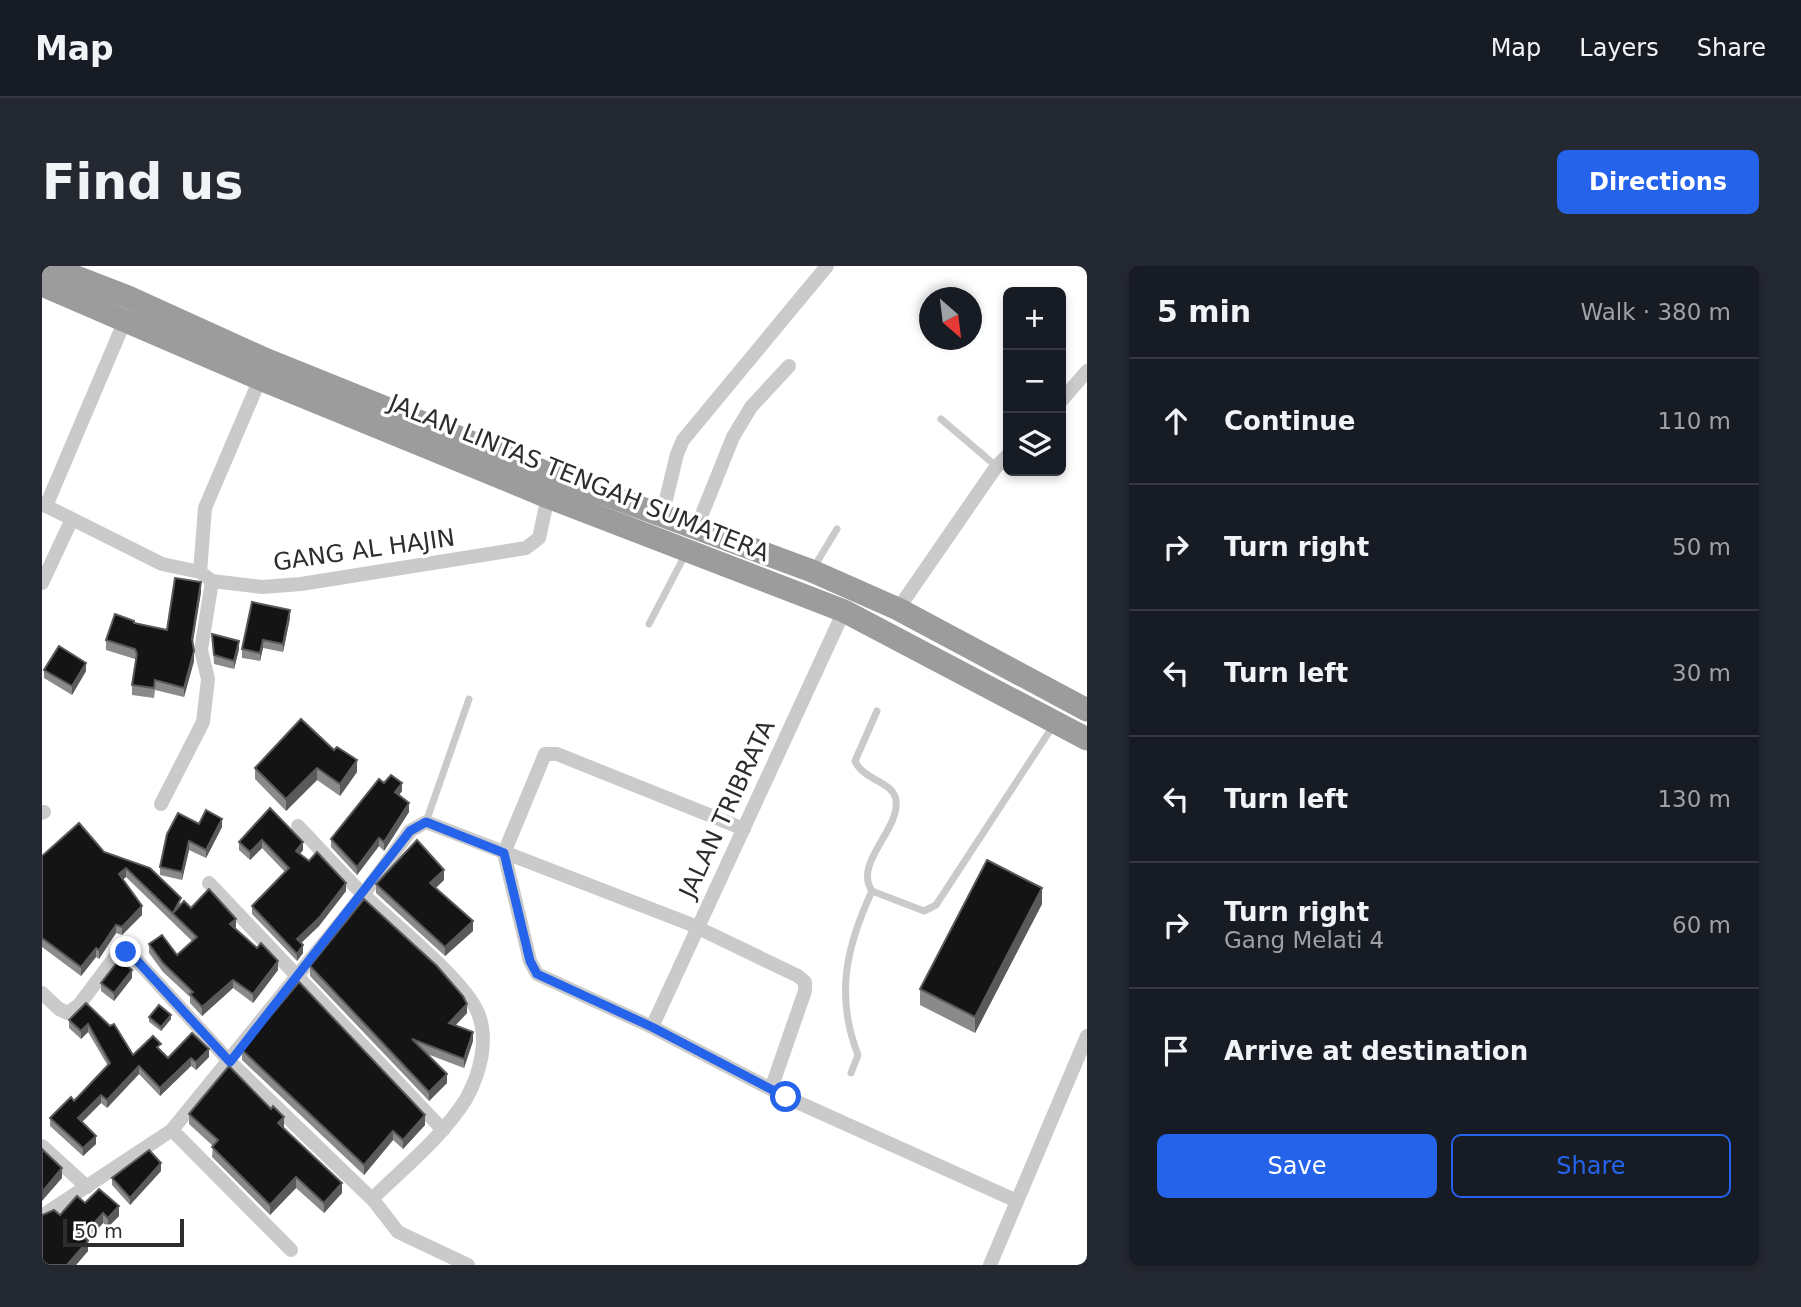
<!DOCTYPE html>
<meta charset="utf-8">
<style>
:root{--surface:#171b24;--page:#242831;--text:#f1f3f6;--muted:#9ea1a6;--line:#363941;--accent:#2563eb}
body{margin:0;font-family:"DejaVu Sans",sans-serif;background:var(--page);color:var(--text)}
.controls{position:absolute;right:21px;top:21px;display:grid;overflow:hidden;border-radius:10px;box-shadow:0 4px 10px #0003}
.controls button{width:63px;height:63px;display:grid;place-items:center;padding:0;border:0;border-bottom:2px solid var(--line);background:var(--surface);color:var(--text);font:35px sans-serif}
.compass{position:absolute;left:877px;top:21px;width:63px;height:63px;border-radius:50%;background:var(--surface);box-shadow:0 4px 10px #0003;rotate:152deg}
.scale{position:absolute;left:21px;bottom:18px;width:121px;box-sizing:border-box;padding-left:7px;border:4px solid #2d2d2d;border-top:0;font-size:19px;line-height:24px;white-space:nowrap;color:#2d2d2d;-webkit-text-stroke:5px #fff;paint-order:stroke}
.stop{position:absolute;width:21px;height:21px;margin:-16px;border:5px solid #2563eb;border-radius:50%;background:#fff}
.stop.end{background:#2563eb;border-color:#fff;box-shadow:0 2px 7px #0008}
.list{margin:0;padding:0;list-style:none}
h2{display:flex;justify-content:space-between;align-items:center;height:91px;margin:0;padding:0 28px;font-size:30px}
h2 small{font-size:23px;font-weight:400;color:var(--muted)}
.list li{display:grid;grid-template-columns:46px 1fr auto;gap:21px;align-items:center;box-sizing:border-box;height:126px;padding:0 28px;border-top:2px solid var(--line)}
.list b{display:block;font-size:26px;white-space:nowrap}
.list p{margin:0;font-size:23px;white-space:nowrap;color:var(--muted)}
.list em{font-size:23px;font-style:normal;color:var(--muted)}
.actions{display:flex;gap:14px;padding:21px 28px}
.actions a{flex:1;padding:16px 0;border:2px solid var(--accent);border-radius:10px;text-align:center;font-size:24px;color:var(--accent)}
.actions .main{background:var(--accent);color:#fff}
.icon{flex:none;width:38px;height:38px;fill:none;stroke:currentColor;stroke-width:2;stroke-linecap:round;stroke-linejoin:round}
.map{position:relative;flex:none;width:1045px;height:999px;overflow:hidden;border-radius:10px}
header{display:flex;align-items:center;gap:42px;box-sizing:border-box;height:98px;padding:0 35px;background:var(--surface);border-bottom:2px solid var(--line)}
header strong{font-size:33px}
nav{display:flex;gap:38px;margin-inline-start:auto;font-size:24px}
.intro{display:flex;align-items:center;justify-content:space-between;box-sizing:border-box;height:168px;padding:0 42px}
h1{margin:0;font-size:49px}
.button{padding:18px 32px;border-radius:10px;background:var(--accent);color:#fff;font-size:24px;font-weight:700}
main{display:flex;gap:42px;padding:0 42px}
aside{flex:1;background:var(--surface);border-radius:10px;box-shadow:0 4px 10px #0003}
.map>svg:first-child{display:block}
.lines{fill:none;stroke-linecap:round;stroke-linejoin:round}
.service{stroke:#cacaca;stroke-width:7}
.minor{stroke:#cacaca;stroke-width:14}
.trunk{stroke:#9c9c9c;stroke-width:23}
.wall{fill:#8a8a8a}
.shaded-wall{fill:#5a5a5a}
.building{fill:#141414;stroke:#5a5a5a;stroke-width:2}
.route{stroke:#2563eb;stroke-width:9}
.labels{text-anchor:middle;stroke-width:7;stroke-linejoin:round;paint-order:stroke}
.street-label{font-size:24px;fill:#2d2d2d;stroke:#fff}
</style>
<header>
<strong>Map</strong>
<nav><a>Map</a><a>Layers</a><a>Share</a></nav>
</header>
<div class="intro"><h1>Find us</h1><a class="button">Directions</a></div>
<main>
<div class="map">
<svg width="1045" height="999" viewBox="0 0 1045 999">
<rect width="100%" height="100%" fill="#fff"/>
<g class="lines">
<g class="service">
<path d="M 899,153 L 954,200"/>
<path d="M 772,301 L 795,263"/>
<path d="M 607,358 L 644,287"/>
<path d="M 835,445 L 813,495 C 822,515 851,515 854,534 C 858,564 811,597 830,625 L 882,645 L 894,639 L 1011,460"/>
<path d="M 384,556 L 427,433"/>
<path d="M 809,807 L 816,789 C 793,730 804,681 830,625"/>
</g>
<g class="minor">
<path d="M 1019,135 L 1045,105"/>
<path d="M 0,238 L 120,298 L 158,306 L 170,315 L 220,321 L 259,318 L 484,282 L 497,272 L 506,231"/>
<path d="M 4,240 L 84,52"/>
<path d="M 620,250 L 635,188 L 641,174 L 785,0"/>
<path d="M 654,263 L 691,171 L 709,141 L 747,100"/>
<path d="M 158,306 L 163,242 L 218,113"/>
<path d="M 0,317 L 29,255"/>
<path d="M 856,343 L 954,201 L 966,189"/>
<path d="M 119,538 L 161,456 L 166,413 L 159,384 L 170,315"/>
<path d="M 0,547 L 2,546"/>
<path d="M 256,560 C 278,583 299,607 322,629 C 349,656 424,715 436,747 C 447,774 438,808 424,833 C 401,870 364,900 333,930 L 332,935 L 356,966 L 426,999"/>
<path d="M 702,563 L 515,488 L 503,488 L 462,587 L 488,695 L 495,708 L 610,761 L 744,831 L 975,935"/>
<path d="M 167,617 L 401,864"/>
<path d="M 0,727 L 17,743 L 26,747 L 37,739 L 73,691 L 79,687 L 89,688 L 188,796 L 332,935"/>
<path d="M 610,761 L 802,345"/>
<path d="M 130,864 L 249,984"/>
<path d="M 0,880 L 45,921"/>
<path d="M 0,950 L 130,864 L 321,629 L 368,565 L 384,556 L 648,658 L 756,710 L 763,716 L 763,725 L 729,823"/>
<path d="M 948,999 L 1045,770"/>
</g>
<g class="trunk">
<path d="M 6,0 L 86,31 L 225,94 L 513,210 L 770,305 L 856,343 L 1045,444"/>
<path d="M 0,19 L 218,113 L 506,231 L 802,345 L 1045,473"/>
</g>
</g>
<g class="wall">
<path d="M 159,326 L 150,377 L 152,395 L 142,431 L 113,424 L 112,432 L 90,429 L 90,419 L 94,395 L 93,393 L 64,384 L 64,374 L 92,357 L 125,364 Z"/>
<path d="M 248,352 L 241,386 L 221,382 L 218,395 L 200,392 L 200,383 Z"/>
<path d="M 170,368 L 197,383 L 192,403 L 172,398 Z"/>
<path d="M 2,404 L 44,405 L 30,429 L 2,412 Z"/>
<path d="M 259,453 L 315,506 L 298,530 L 275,514 L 244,545 L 213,513 L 213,502 Z"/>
<path d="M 342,517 L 360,525 L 357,529 L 367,546 L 342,585 L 337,580 L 315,609 L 289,581 L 289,573 Z"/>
<path d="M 228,542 L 261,584 L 258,588 L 304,625 L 277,660 L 259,677 L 261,687 L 255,695 L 210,648 L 210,640 L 243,606 L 220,582 L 208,594 L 197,584 L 197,576 Z"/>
<path d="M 157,558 L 180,561 L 164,592 L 147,584 L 140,614 L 118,609 L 118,601 Z"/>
<path d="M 62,586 L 139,638 L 194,661 L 193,662 L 236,704 L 211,737 L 191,722 L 160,750 L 148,737 L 148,731 L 121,706 L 107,687 L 107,678 L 135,689 L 150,675 L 84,611 L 81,613 L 100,649 L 80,669 L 74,667 L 57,693 L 54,691 L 39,710 L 0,681 L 0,590 Z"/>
<path d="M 402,614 L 394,622 L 431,665 L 403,690 L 334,627 L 334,618 Z"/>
<path d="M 1000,638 L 933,767 L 878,739 L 878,723 Z"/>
<path d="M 268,700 L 425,747 L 413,760 L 431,775 L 422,802 L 385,788 L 405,817 L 387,835 L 268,710 Z"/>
<path d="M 90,712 L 72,735 L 59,725 L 59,717 Z"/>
<path d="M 44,737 L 91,789 L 119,785 L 126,792 L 167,791 L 154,804 L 149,800 L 118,830 L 97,808 L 65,842 L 59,837 L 40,856 L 54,878 L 41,890 L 8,860 L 8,852 L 32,835 L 66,800 L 46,766 L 39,773 L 27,762 L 27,754 Z"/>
<path d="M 107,751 L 129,753 L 119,765 L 107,756 Z"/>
<path d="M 200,784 L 383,859 L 361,883 L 351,874 L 322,909 L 200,794 Z"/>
<path d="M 147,848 L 242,861 L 300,927 L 282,947 L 254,922 L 228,949 L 170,891 L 171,880 L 147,858 Z"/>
<path d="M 119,905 L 88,939 L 70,919 L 70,912 Z"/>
<path d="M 43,937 L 77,950 L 66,961 L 61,957 L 46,975 L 46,985 L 34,999 L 0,999 L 18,949 Z"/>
</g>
<g class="shaded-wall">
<path d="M 159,316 L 159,326 L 150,382 L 150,373 Z"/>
<path d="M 248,344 L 248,352 L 241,386 L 241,378 Z"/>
<path d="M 221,374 L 221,382 L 218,395 L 218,387 Z"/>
<path d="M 197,375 L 197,383 L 192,403 L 192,395 Z"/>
<path d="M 152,385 L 152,395 L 142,431 L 142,422 Z"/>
<path d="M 44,397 L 44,405 L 30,429 L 30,420 Z"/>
<path d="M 315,494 L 315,506 L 298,530 L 298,518 Z"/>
<path d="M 275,502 L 275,514 L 244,545 L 244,533 Z"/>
<path d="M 360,517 L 360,525 L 353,534 L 353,526 Z"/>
<path d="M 367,537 L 367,546 L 342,585 L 342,576 Z"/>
<path d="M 180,553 L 180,561 L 164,592 L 164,584 Z"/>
<path d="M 337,572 L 337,580 L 315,609 L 315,601 Z"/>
<path d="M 220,574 L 220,582 L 208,594 L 208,586 Z"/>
<path d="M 147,575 L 147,584 L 140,614 L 140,606 Z"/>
<path d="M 261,576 L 261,584 L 254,593 L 254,585 Z"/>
<path d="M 84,602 L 84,611 L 77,617 L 77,608 Z"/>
<path d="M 402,604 L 402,614 L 388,627 L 388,617 Z"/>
<path d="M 304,617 L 304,625 L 277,660 L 255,681 L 255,673 Z"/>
<path d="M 1000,622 L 1000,638 L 933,767 L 933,751 Z"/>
<path d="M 100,640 L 100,649 L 80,669 L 80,661 Z"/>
<path d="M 194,653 L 194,661 L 188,666 L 188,658 Z"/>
<path d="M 431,655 L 431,665 L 403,690 L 403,681 Z"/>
<path d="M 74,659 L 74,667 L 57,693 L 57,684 Z"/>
<path d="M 261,679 L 261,687 L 255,695 L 255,688 Z"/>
<path d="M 54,682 L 54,691 L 39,710 L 39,701 Z"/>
<path d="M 236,695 L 236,704 L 211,737 L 211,728 Z"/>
<path d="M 90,704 L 90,712 L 72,735 L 72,727 Z"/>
<path d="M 191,714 L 191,722 L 160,750 L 160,741 Z"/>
<path d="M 425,738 L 425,747 L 407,766 L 407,757 Z"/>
<path d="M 129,749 L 129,753 L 119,765 L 119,761 Z"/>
<path d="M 46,758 L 46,766 L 39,773 L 39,765 Z"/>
<path d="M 431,766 L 431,775 L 422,802 L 422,793 Z"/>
<path d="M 167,783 L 167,791 L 154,804 L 154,796 Z"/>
<path d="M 149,792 L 149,800 L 118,830 L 118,822 Z"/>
<path d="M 97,800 L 97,808 L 65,842 L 65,834 Z"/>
<path d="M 405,808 L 405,817 L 387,835 L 387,826 Z"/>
<path d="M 59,829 L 59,837 L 36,860 L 36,852 Z"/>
<path d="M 383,849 L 383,859 L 361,883 L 361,874 Z"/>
<path d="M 242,851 L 242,861 L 236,868 L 236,857 Z"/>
<path d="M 351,865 L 351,874 L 322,909 L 322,899 Z"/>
<path d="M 54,870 L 54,878 L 41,890 L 41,882 Z"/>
<path d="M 119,897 L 119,905 L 88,939 L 88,932 Z"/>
<path d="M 20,902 L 20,912 L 0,935 L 0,926 Z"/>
<path d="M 254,911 L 254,922 L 228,949 L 228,939 Z"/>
<path d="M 300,917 L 300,927 L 282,947 L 282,937 Z"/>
<path d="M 77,940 L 77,950 L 66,961 L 66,952 Z"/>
<path d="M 61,947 L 61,957 L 41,980 L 41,970 Z"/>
<path d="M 46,975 L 46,985 L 34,999 L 25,999 Z"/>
</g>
<g class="building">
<path d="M 133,312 L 159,316 L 150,373 L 152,385 L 142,422 L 113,414 L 112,422 L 90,419 L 95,388 L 93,383 L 64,374 L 73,348 L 92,355 L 92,357 L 125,364 Z"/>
<path d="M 210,336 L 248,344 L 241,378 L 221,374 L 218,387 L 200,383 Z"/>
<path d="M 170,368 L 197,375 L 192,395 L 172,389 Z"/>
<path d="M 17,380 L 44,397 L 30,420 L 2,404 Z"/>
<path d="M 259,453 L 292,484 L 295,481 L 315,494 L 298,518 L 275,502 L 244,533 L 213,502 Z"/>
<path d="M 349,509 L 360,517 L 353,526 L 367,537 L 342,576 L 337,572 L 315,601 L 289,573 L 337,513 L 342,517 Z"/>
<path d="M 228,542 L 261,576 L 254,585 L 267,595 L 275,586 L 304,617 L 277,652 L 255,673 L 261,679 L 255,688 L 210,640 L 247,602 L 220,574 L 208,586 L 197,576 Z"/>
<path d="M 164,544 L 180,553 L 164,584 L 147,575 L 140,606 L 118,601 L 125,568 L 136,547 L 157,558 Z"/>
<path d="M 37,557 L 62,586 L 108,602 L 139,632 L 131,647 L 142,635 L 149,642 L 167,623 L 194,653 L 188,658 L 215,682 L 219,677 L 236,695 L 211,728 L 191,714 L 160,741 L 148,728 L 151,726 L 121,697 L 107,678 L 120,669 L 135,689 L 155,671 L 84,602 L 77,608 L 100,640 L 80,661 L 74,659 L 57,684 L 54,682 L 39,701 L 0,672 L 0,590 Z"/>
<path d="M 375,574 L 402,604 L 388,617 L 431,655 L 403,681 L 334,618 Z"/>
<path d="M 945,594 L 1000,622 L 933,751 L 878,723 Z"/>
<path d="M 322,633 L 395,700 L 421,730 L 425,738 L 407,757 L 431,766 L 422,793 L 370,773 L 405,808 L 387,826 L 268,700 Z"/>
<path d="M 77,694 L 90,704 L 72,727 L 59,717 Z"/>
<path d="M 257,716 L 383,849 L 361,874 L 351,865 L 322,899 L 200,784 Z"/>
<path d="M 44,737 L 68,760 L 72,758 L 91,789 L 111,770 L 119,778 L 115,781 L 126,792 L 150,767 L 167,783 L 154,796 L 149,792 L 118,822 L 97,800 L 65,834 L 59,829 L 36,852 L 54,870 L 41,882 L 8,852 L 29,831 L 32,835 L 68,797 L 46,758 L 39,765 L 27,754 Z"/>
<path d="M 117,739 L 129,749 L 119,761 L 107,751 Z"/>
<path d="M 187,800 L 229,843 L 231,840 L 242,851 L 236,857 L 300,917 L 282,937 L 254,911 L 228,939 L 170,881 L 176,874 L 147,848 Z"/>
<path d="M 0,883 L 20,902 L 0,926 Z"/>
<path d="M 107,884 L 119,897 L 88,932 L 70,912 Z"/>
<path d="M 57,923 L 77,940 L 66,952 L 61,947 L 41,970 L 46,975 L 25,999 L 0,999 L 0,949 L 12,944 L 18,949 L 35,930 L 43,937 Z"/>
</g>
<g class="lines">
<path class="route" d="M 84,686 L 89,688 L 188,796 L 368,565 L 384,556 L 462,587 L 488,695 L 495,708 L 610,761 L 744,831"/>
</g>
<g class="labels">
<g class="street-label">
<text transform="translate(537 212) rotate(22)" y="8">JALAN LINTAS TENGAH SUMATERA</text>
<text transform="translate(322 284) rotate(-8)" y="8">GANG AL HAJIN</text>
<text transform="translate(685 543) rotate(-65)" y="8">JALAN TRIBRATA</text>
</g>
</g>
</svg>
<div class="controls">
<button>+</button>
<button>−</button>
<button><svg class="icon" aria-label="layers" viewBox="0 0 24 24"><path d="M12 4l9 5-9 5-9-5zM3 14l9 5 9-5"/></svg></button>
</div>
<svg class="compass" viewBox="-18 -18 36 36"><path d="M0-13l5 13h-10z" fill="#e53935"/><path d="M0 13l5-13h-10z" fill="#9ea1a6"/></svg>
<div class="scale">50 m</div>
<div class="stop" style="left:744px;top:831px"></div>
<div class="stop end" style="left:84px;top:686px"></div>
</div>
<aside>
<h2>5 min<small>Walk · 380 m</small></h2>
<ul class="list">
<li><svg class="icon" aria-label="ahead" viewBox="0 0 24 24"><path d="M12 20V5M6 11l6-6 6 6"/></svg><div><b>Continue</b></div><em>110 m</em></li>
<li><svg class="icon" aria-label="right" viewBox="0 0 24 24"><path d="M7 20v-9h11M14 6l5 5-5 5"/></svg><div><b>Turn right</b></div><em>50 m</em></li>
<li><svg class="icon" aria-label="left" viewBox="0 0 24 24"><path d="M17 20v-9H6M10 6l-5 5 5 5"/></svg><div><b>Turn left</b></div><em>30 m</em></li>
<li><svg class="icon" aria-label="left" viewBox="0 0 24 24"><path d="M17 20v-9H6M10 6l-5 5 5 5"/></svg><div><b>Turn left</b></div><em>130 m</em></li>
<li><svg class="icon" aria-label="right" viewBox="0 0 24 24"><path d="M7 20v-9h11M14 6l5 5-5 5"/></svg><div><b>Turn right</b><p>Gang Melati 4</p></div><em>60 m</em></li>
<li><svg class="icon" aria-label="arrive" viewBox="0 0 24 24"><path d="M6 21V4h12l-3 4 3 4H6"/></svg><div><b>Arrive at destination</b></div></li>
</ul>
<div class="actions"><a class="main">Save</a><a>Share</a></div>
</aside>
</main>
